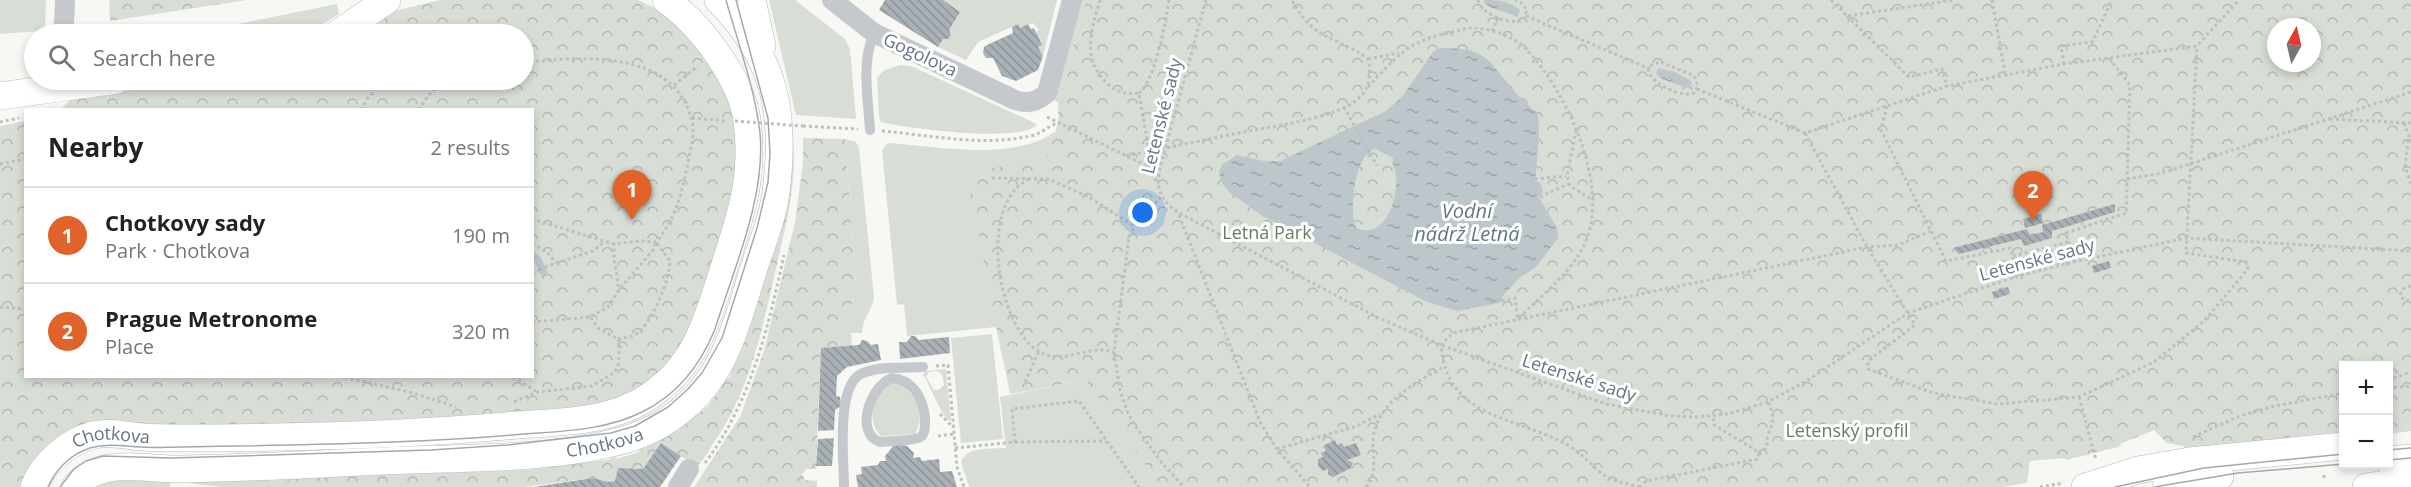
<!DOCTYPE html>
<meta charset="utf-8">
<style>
:root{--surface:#fff;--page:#f6f6f6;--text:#222;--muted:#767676;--line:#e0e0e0;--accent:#e2632a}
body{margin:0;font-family:"Open Sans",sans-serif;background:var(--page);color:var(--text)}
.controls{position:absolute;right:18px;bottom:18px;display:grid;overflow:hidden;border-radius:0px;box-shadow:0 3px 9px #0003}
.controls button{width:54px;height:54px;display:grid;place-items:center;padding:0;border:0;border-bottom:2px solid var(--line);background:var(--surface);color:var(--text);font:30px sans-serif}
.compass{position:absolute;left:2267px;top:18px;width:54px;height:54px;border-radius:50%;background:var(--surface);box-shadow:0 3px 9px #0003;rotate:8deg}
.you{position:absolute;left:1143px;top:213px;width:21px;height:21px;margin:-15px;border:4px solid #fff;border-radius:50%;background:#1a73e8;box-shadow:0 0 0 9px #1a73e833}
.badge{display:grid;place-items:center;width:39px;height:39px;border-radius:50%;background:var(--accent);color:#fff;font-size:20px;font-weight:700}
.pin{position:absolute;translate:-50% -50px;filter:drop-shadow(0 2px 3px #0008)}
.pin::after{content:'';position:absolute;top:32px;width:21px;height:18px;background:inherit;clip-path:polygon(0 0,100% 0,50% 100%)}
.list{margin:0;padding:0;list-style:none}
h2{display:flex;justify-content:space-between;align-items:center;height:78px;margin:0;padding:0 24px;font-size:26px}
h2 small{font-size:20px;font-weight:400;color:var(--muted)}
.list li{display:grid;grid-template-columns:39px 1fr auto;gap:18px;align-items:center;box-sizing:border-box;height:96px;padding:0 24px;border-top:2px solid var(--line)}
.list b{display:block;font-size:22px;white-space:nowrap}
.list p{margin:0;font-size:20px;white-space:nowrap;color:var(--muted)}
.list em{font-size:20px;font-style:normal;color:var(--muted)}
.icon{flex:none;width:33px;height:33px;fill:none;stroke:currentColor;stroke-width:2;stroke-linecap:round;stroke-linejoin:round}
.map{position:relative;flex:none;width:2411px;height:487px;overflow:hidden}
.search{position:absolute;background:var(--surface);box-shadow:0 3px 9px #0003;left:24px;top:24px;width:510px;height:66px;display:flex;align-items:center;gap:15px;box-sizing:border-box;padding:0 21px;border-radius:33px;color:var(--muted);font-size:22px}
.panel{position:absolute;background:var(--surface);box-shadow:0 3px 9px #0003;left:24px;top:108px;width:510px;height:270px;border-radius:0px}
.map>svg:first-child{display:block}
.green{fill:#d8ded5;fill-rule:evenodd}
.forest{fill:url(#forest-crowns);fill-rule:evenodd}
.water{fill:url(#water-ripples);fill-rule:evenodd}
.building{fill:url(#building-back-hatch)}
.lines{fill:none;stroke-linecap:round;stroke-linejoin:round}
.secondary-casing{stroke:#b5babf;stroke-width:28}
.path{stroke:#bdbfc1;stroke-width:3;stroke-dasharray:3 3;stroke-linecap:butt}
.lane{stroke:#c5c8cc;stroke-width:10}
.street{stroke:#c5c8cc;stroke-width:20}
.secondary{stroke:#fff;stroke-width:27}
.tram{stroke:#a3a9af;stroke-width:1.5}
.path-bridge{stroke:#bdbfc1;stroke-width:3;stroke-dasharray:3 3;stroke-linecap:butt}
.labels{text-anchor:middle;stroke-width:6;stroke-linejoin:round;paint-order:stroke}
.street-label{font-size:18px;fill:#667585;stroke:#fff}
.park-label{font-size:18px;fill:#687c65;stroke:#fff}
.water-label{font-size:20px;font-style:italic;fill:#637781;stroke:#fff}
</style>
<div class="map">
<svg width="2411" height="487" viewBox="0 0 2411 487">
<defs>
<pattern id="forest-crowns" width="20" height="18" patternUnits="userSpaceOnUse" patternTransform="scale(1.5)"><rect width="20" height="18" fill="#d8ded5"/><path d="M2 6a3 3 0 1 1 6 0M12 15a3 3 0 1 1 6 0" fill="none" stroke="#b3b9b2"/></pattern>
<pattern id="water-ripples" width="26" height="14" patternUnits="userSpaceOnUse" patternTransform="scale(1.5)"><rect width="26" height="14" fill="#bdc6cb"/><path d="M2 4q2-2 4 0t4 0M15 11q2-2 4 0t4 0" fill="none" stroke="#9da5aa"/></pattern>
<pattern id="building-back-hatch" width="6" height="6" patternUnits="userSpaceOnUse" patternTransform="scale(1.5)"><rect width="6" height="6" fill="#a9b1b7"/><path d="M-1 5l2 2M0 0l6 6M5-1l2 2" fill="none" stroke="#8d959a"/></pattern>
</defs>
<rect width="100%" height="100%" fill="#f7f7f4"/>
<g class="green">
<path d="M 0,0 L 46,0 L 45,25 L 41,31 L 0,34 Z"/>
<path d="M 769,0 L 795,0 L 845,39 L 850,49 L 856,119 L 796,115 Z"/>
<path d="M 943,0 L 1057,0 L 1043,56 L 1038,47 L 1036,32 L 1039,30 L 1033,23 L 1020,28 L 1018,24 L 978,42 L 966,60 L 938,47 L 943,39 L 948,39 L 951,35 L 949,30 L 960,12 Z"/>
<path d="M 1081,0 L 1086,0 L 1058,103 L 1052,98 Z"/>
<path d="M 337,4 L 339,14 L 306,34 L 189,34 Z"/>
<path d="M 900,65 L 911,66 L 1037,124 C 1024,144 905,128 881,122 L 879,117 L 877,77 L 885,70 Z"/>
<path d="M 1054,132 L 1057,133 L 996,322 L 1007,379 L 996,327 L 907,336 L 904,304 L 897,305 L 882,150 L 888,143 C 936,146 1014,162 1054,132 Z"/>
<path d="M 845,139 L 856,142 L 859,148 L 874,297 C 873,310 862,318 862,333 L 851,333 L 852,346 L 837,347 L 850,311 L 856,283 Z"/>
<path d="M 992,334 L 1003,439 L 961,443 L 951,338 Z"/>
<path d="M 946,369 L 951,420 L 949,421 C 937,408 933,390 923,375 L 925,371 ZM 937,371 L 942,374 L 944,385 L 939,390 L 934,390 L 926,377 L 929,372 Z"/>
<path d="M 1086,380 L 1179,487 L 969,487 L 961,462 C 967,446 991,449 1006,448 L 1000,397 Z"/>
<path d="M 891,383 C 913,384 928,416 915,434 L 881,436 C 871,427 870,409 876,397 C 879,392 887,387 891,383 Z"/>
<path d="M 170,477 L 170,487 L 85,487 L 94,480 Z"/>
</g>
<g class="forest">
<path d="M 109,0 L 247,0 L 110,21 Z"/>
<path d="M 440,0 L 638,0 L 653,7 L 679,24 L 709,58 L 734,113 L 742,162 L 699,330 L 638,397 L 460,425 L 267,423 L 266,428 L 112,426 L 37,467 L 20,487 L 0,487 L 0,126 L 25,121 L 26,376 L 532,376 L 533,259 L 542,276 L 548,273 L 541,257 L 533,251 L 532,110 L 61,109 L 72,98 L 206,80 L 524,80 L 524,34 L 359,34 L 394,11 Z"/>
<path d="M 1086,0 L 2411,0 L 2411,431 L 2389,434 L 2388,366 L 2344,366 L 2343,439 L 2188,451 L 2183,446 L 2167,443 L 2154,430 L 2120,444 L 2121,446 L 2118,447 L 2066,460 L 2065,458 L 2030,461 L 2027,483 L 2002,487 L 1161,487 L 1086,380 L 1010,394 L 966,173 L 1046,159 C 1054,140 1060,125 1058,103 ZM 2276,27 L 2312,27 L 2312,63 L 2276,63 Z"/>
<path d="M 793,137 C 797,181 787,222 777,264 C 763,327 750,391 713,444 C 708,452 703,461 697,466 L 661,444 L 643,469 L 619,468 L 615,481 L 609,482 L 593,478 L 524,487 L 222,487 L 179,482 L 285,480 L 288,478 L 527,470 L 567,464 L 567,466 L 569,464 L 607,460 L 614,457 L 617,459 L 639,452 L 640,449 L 647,448 L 646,447 L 677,430 L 680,431 L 679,429 L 708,406 L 728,377 L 731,377 L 730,374 L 743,342 L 746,342 L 744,339 L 756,304 L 757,305 L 792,164 Z"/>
<path d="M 803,138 L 845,139 L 856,283 L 850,311 L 837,347 L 821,349 L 816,469 L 806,469 L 802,474 L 805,480 L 817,481 L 817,487 L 694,487 L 740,417 L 764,351 L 795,222 L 803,163 Z"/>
</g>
<g class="water">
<path d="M 1485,0 C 1499,0 1509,1 1520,10 L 1518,17 L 1490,7 L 1484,3 Z"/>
<path d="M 1440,48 C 1490,47 1488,62 1517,94 C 1524,101 1531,107 1538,114 L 1539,138 L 1535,182 L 1540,182 L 1543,192 L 1538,196 L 1557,228 L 1558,238 L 1536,267 L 1518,279 L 1502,297 L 1503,302 L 1457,311 L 1427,302 L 1261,215 L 1228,191 L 1222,183 L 1219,172 L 1222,165 L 1237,155 L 1264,161 L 1280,161 L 1386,111 L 1402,97 L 1433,52 ZM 1375,149 L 1393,158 C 1391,165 1396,170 1396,177 C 1398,200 1385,240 1356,228 C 1349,210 1354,155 1375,149 Z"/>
<path d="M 1658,68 C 1670,70 1683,75 1692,82 L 1690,89 L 1662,79 L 1656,74 Z"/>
<path d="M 533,251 L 541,257 L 548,273 L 542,277 L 533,259 Z"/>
</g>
<g class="building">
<path d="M 885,0 L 943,0 L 960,12 L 949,30 L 951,35 L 948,39 L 943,39 L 938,47 L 879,10 Z"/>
<path d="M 1018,24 L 1020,28 L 1028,24 L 1031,29 L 1034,28 L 1042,45 L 1038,47 L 1043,56 L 1038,70 L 1016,81 L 1002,76 L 993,58 L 986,58 L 983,53 L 984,47 L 987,45 L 1013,33 L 1012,27 Z"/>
<path d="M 2115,204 L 2115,212 L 2052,231 L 2052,238 L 2024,246 L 2021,239 L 1959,254 L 1953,248 L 2027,229 L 2030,235 L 2043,232 L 2042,225 Z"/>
<path d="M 2041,214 L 2043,223 L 2025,228 L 2023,219 Z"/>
<path d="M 2109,261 L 2111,268 L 2094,273 L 2092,266 Z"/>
<path d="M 2008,287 L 2010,294 L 1994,299 L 1992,292 Z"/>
<path d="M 911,336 L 915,336 L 919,340 L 949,337 L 950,353 L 900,359 L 899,342 L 907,342 Z"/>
<path d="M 862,340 L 867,341 L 871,345 L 878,344 L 881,360 L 847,367 L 837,376 L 836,396 L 840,397 L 841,406 L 835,410 L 834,430 L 818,431 L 821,348 L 859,345 Z"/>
<path d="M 834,438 L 832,466 L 816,466 L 818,439 Z"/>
<path d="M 1335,440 L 1337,445 L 1342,443 L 1344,447 L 1356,443 L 1361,455 L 1347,460 L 1353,463 L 1351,468 L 1333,477 L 1328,474 L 1328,469 L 1323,471 L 1318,466 L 1318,459 L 1323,457 L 1321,453 L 1326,451 L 1323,446 Z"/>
<path d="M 661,443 L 681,456 L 660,487 L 534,487 L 593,478 L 608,482 L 615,481 L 618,468 L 643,469 Z"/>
<path d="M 895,444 L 907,446 L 914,453 L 913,458 L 920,457 L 922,461 L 939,459 L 940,472 L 952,471 L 957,487 L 858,487 L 856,475 L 862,474 L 861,467 L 878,465 L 880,461 L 886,461 L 885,456 Z"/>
</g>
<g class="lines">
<g class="secondary-casing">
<g id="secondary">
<path d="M 752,0 L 762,46"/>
<path d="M 337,34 L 387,0"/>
<path d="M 0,96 L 117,80"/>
<path d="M 2388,460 L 2411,458"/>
<path id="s1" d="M 34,487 C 43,463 69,441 94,435 C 111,431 127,436 143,437 C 156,438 169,438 182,438 C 289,438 400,435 506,426 C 540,423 577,423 610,414 C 627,409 645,401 659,389 C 698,359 708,316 723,271 C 740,216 755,179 747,121 C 742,79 700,24 666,0"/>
<path id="s2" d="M 75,487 C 99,457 142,469 176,469 C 253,468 331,463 408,460 C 472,458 551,458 612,443 C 640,437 667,424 688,404 C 728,369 739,314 755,265 C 763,241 773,217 776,192 C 786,113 776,58 718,0"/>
<path d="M 2085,487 L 2138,470 L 2190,461 L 2344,446"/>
<path d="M 2166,487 L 2185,481 L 2220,476"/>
<path d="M 2366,487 L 2411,480"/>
</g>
</g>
<g class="path">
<path d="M 1100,0 C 1091,31 1081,60 1108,84 C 1116,92 1127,95 1139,93 L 1149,151"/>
<path d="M 1206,0 L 1159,172 C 1156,192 1163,202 1179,213 L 1379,318 L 1441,345 L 1606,404 L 1671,416 L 1696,417 L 1728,414 L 1768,402 L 1808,380 L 1908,313 L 2018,276 L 2074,262 L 2186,238 L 2411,251"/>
<path d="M 1478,0 C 1481,14 1510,26 1523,20 L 1527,10 L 1523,4 L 1515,0"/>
<path d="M 1831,0 L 1847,16 L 1954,0"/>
<path d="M 1992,0 L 2005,73"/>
<path d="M 1526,16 L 1650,69"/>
<path d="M 1847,16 L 1909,77 L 1942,69 L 1947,86"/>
<path d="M 1492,31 L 1499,16"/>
<path d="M 1368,59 L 1399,53"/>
<path d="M 1661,62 L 1694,76 L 1698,86 L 1694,93 C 1675,100 1626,68 1661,62 Z"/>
<path d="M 524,63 C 578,56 672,49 691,117 C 696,133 690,151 687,167 C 681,195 676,219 656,242 L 640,241 L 614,244 L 532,219"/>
<path d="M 2064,64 L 2061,46 L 2092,42 L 2112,0"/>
<path d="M 674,85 L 698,66"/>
<path d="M 1368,87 C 1396,57 1409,40 1452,32 C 1460,31 1467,27 1475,28 C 1491,29 1513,36 1525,48 C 1566,90 1611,185 1585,243 C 1574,270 1540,297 1519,318"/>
<path d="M 1697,89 L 1805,133 L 1947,86 L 2064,64 L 2197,46 L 2239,0"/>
<path d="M 1139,93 C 1155,82 1166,20 1169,0"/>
<path d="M 1887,106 L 1881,130 L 1946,261 L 2010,248 L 2018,275"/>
<path d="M 1344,107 L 1377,166"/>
<path d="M 361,110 L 367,99 L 374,92 L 376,80"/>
<path d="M 419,110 C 429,93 436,85 455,80"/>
<path d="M 1047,117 L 1145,165 L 1152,172 L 1157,183"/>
<path d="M 692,118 L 726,121"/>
<path d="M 2330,119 L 2411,123"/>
<path d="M 0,122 L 19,118"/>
<path d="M 2404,123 L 2409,136 L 2405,166 L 2411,184"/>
<path d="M 803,126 L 858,129"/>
<path d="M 1576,130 L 1567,176 L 1570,186 L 1591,199"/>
<path d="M 882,131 C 930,135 983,147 1030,136 C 1042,134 1047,126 1058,123"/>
<path d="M 1805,133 L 1867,247 L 1915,325 L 1868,361 L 1868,369 L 1933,393 L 1997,404 L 2079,397 L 2154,362 L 2205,320 L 2248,269 L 2246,262 L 2186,253 L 2197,46"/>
<path d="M 1126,156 C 1162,149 1198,141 1234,134 C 1265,127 1339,119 1360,97 C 1371,86 1371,73 1368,59 C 1335,34 1315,43 1292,0"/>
<path d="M 0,164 L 26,159"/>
<path d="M 992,178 L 1048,179 L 1087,196 L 1134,226"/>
<path d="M 1029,179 C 977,204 997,325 1038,351 C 1064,367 1088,343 1114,352"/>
<path d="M 1535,179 L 1566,176"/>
<path d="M 2127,179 L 2162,173 L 2411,92"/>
<path d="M 1161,197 L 1134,226 L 1129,238 L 1114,352 L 1120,391 L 1128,413 L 1136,427 L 1161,462 L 1184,487"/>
<path d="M 1540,197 L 1568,184"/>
<path d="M 1179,215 L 1260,422 L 1277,449 L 1310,487"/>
<path d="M 532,244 L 546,251 L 556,263"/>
<path d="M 2013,256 L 2068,242"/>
<path d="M 2074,262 L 2066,233 L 2126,213 L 2130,85 L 2109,58"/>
<path d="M 545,267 L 593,251 L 604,242"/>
<path d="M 532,274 L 539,270"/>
<path d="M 2411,286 L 2403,289 L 2400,295 L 2404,300 L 2411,301"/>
<path d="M 1490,303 L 1515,298 L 1518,319"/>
<path d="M 0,307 L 26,309"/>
<path d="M 532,322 L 590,317 L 608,307 L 619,290 L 614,258 L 614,244"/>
<path d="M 618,339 C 623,338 632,337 636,334 C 652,324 670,279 670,261 L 656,242 L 653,250 L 619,290"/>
<path d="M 936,366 L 948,365 L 957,467 L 964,487"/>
<path d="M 339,376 L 413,393 L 456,407"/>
<path d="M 507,376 L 519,380 L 537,392"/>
<path d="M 2388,380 L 2411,372"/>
<path d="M 1025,382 L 1039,351"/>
<path d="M 2388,388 L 2411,386"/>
<path d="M 2079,397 L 2096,460"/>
<path d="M 514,402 L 537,392 L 592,386 L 614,373 L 618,366 L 620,345 L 618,339 L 598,328 L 590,317"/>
<path d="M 940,414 L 953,427"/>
<path d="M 938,436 L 954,434"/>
<path d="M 2193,437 L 2242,415 L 2275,406 L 2344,393"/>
<path d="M 1015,442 L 1106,441"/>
<path d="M 955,448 L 1015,442 L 1012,409 L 1079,401 L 1139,487"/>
<path d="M 1277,449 L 1357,426 L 1380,414"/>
<path d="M 1759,454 L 1767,447 C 1765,427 1780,428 1768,402"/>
<path d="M 705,463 C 751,402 768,328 784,255"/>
<path d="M 2324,475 L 2324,479"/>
<path d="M 1366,487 C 1380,472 1370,451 1374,433 C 1381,400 1416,383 1443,367"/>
<path d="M 1639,487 L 1646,481 L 1758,459 L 1759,454 L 1754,449 L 1714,425 L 1713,417"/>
<path d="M 1640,487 C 1628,483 1612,482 1601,473 C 1589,463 1580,452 1566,444 C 1514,416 1446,418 1441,345 L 1453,333 L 1867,247 L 1898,245 L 1931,231"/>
<path d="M 2040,487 L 2063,483"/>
</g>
<g class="lane">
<path d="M 870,130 C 868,97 861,64 874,33"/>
<path d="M 892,378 C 913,380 923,398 925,418 C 925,423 926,431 922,436 C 917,441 888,441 880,442 C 854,433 870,386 892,378 Z"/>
<path d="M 844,486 C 844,461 835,383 863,373 C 881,366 904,368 923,367"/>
</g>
<g class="street">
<path d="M 832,0 L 874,33 L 1015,100 C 1028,104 1037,102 1047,93 L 1072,0"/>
<path d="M 64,24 L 65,0"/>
<path d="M 678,487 L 689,469"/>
</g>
<use href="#secondary" class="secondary"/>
<g class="tram">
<path d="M 2388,450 L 2411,448"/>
<path d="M 2388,460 L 2411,458"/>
<path d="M 48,487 C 56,469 71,454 90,448 C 107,443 123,446 140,447 C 153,448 167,447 181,447 C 291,445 402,444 513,435 C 556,431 602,432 642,412 C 677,395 701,364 715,329 C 734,269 766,196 760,133 C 755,89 738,43 726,0"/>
<path d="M 60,487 L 74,469 L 86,461 L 103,456 L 171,458 L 431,450 L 507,445 L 611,433 L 635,426 L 668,407 L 687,390 L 702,373 L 722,338 L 757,228 L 768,182 L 770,153 L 768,118 L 736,0"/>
<path d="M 2115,487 L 2204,468 L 2344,454"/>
<path d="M 2154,487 L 2238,473 L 2344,464"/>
</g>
<path class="path-bridge" d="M 735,121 L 803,126"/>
</g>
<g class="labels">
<g class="street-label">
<text transform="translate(920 55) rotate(25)" y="6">Gogolova</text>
<text transform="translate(1162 116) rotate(-76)" y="6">Letenské sady</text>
<text transform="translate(2037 260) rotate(-15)" y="6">Letenské sady</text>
<text transform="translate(1579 378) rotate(18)" y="6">Letenské sady</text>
<text dy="6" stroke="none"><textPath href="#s2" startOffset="537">Chotkova</textPath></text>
<text dy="6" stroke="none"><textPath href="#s1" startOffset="99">Chotkova</textPath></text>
</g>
<g class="park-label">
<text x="1267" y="239">Letná Park</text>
<text x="1847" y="437">Letenský profil</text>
</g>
<g class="water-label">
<text x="1467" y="218">Vodní<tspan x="1467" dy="23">nádrž Letná</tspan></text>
</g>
</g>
</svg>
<div class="controls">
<button>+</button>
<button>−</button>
</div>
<svg class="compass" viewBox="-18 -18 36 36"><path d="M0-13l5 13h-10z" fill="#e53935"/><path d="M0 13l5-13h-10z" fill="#767676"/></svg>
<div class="you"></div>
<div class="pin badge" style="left:632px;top:220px">1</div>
<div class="pin badge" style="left:2033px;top:221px">2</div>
<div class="search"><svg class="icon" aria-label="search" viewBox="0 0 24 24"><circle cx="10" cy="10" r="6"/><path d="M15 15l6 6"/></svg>Search here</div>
<section class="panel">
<h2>Nearby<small>2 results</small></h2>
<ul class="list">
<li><span class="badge">1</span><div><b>Chotkovy sady</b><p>Park · Chotkova</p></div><em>190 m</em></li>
<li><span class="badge">2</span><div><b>Prague Metronome</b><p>Place</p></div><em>320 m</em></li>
</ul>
</section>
</div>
